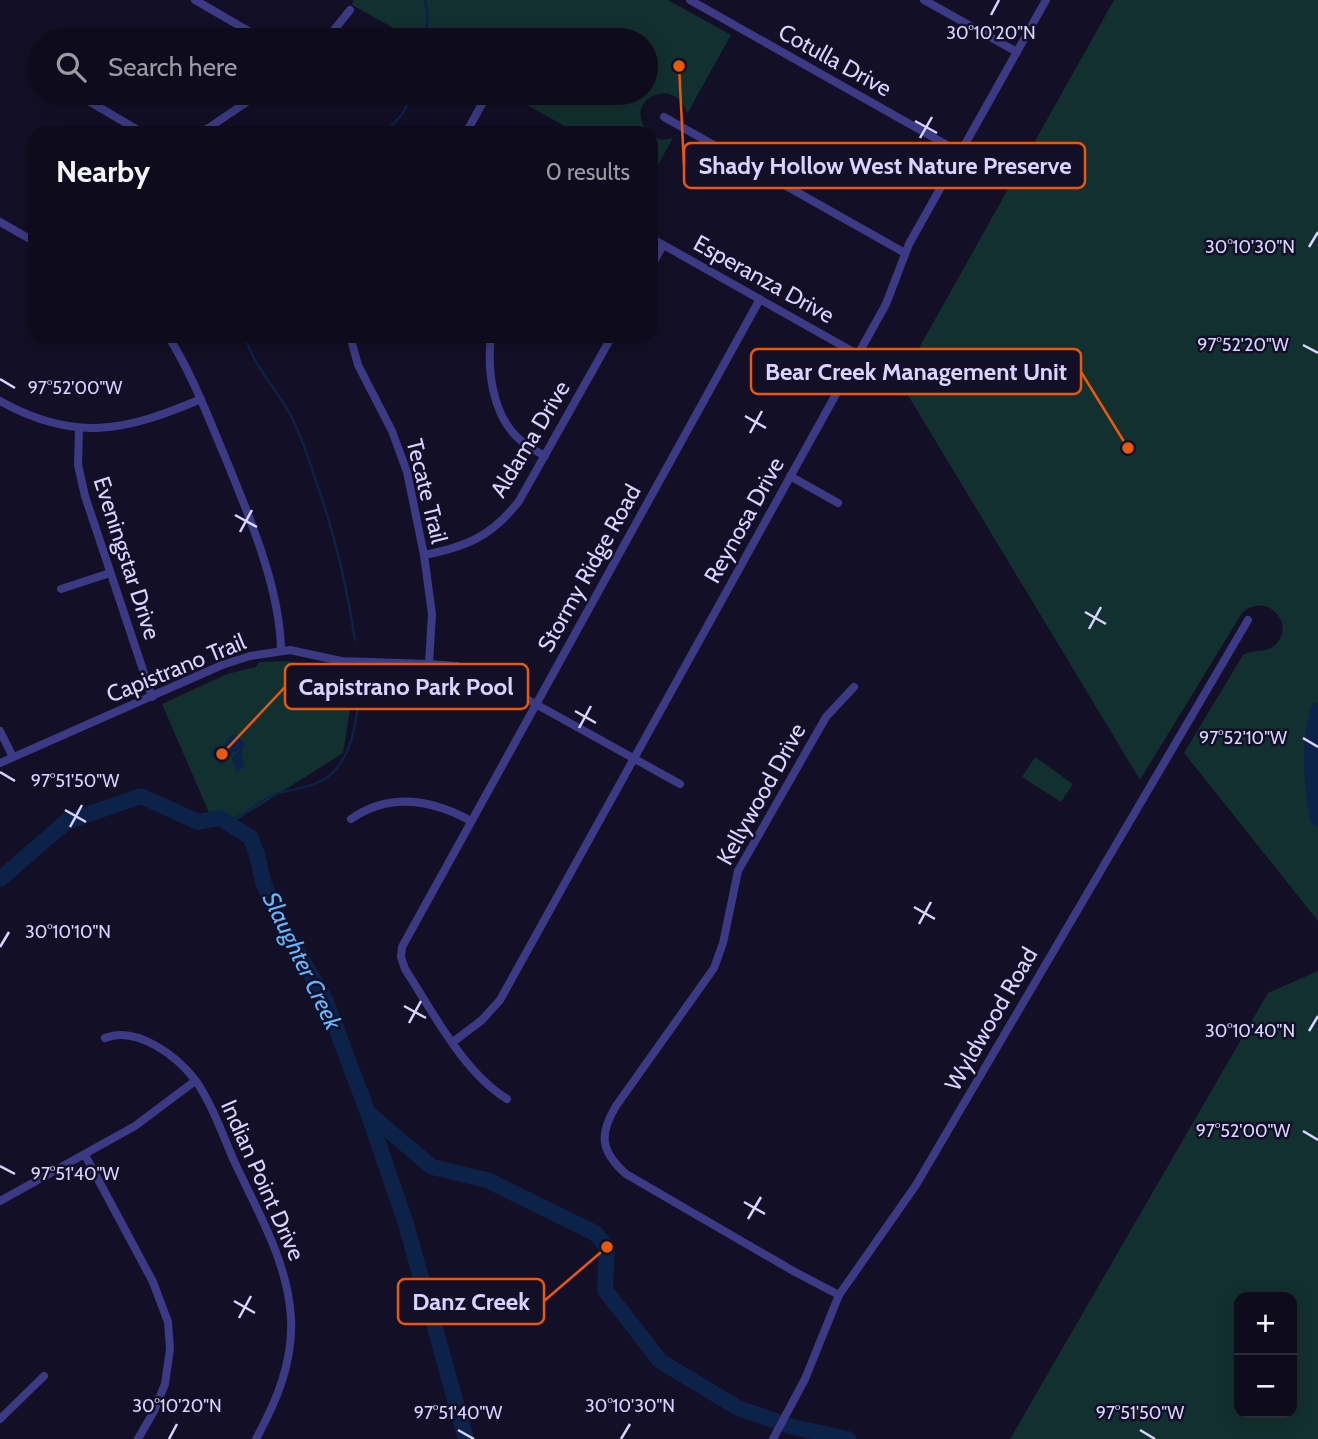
<!DOCTYPE html>
<meta charset="utf-8">
<style>
:root{--surface:#0e0b1c;--page:#1c1929;--text:#f1f3f6;--muted:#9b9ba3;--line:#2e2b3b}
body{margin:0;font-family:Cabin,sans-serif;background:var(--page);color:var(--text)}
.controls{position:absolute;right:21px;bottom:21px;display:grid;overflow:hidden;border-radius:14px;box-shadow:0 4px 18px #0003}
.controls button{width:63px;height:63px;display:grid;place-items:center;padding:0;border:0;border-bottom:2px solid var(--line);background:var(--surface);color:var(--text);font:35px sans-serif}
.list{margin:0;padding:0;list-style:none}
h2{display:flex;justify-content:space-between;align-items:center;height:91px;margin:0;padding:0 28px;font-size:30px}
h2 small{font-size:23px;font-weight:400;color:var(--muted)}
.icon{flex:none;width:38px;height:38px;fill:none;stroke:currentColor;stroke-width:2;stroke-linecap:round;stroke-linejoin:round}
.map{position:relative;flex:none;width:1318px;height:1439px;overflow:hidden}
.search{position:absolute;background:var(--surface);box-shadow:0 4px 18px #0003;left:28px;top:28px;width:630px;height:77px;display:flex;align-items:center;gap:18px;box-sizing:border-box;padding:0 24px;border-radius:38px;color:var(--muted);font-size:26px}
.panel{position:absolute;background:var(--surface);box-shadow:0 4px 18px #0003;left:28px;top:126px;width:630px;height:217px;border-radius:21px}
.map>svg:first-child{display:block}
.green{fill:#12302f;fill-rule:evenodd}
.water{fill:#0c2248}
.lines{fill:none;stroke-linecap:round;stroke-linejoin:round}
.stream{stroke:#0c2248;stroke-width:2.5}
.river{stroke:#0c2248;stroke-width:16}
.minor{stroke:#3d3a85;stroke-width:8}
.ticks{fill:none;stroke:#d9d4ff;stroke-width:2.5}
.labels{text-anchor:middle;stroke-width:5;stroke-linejoin:round;paint-order:stroke}
.street-label{font-size:23px;fill:#d9d4ff;stroke:#130f26}
.water-label{font-size:24px;font-style:italic;fill:#62b6ff;stroke:#130f26}
.ticks-label{font-size:18px;text-anchor:middle;fill:#d9d4ff;stroke:#130f26;stroke-width:5;stroke-linejoin:round;paint-order:stroke}
.leader{fill:none;stroke:#e8590c;stroke-width:2.5}
.callout-dot{fill:#e8590c;stroke:#130f26;stroke-width:2.5}
.callout{fill:#130f26;stroke:#e8590c;stroke-width:2.5}
.callout-label{font-size:24px;text-anchor:middle;font-weight:bold;fill:#d9d4ff}
</style>
<div class="map">
<svg width="1318" height="1439" viewBox="0 0 1318 1439">
<rect width="100%" height="100%" fill="#130f26"/>
<g class="green">
<path d="M 353,0 L 668,0 L 731,35 L 687,114 C 679,75 620,97 648,133 L 577,133 L 506,93 L 646,93 L 646,40 L 415,40 L 352,5 Z"/>
<path d="M 1114,0 L 1318,0 L 1318,921 L 1184,753 L 1243,655 C 1253,648 1266,654 1275,645 C 1297,625 1267,590 1242,613 L 1140,780 L 900,382 Z"/>
<path d="M 651,136 L 662,140 L 673,138 L 652,176 Z"/>
<path d="M 287,661 L 341,673 L 356,672 L 343,753 L 232,823 L 210,815 L 162,704 L 227,674 L 256,667 L 259,662 Z"/>
<path d="M 1035,757 L 1073,784 L 1061,802 L 1022,777 Z"/>
<path d="M 1318,971 L 1318,1439 L 1010,1439 L 1268,993 ZM 1239,1297 L 1292,1297 L 1292,1413 L 1239,1413 Z"/>
</g>
<path class="water" d="M 236,735 L 245,744 C 239,752 242,757 245,766 L 236,772 L 232,758 L 237,753 L 234,752 L 221,765 L 212,756 L 214,748 L 224,746 L 230,736 Z"/>
<g class="lines">
<g class="stream">
<path d="M 425,0 L 428,16 L 425,40"/>
<path d="M 385,133 L 403,113 L 412,93"/>
<path d="M 245,336 C 253,366 276,388 290,414 C 302,436 309,461 317,484 C 335,535 347,586 355,640"/>
<path d="M 226,821 C 245,817 256,802 274,795 C 288,789 307,789 321,781 C 354,764 357,715 361,683"/>
</g>
<g class="river">
<path d="M 1318,711 C 1308,746 1312,784 1318,819"/>
<path d="M 0,879 L 66,822 L 141,796 L 198,822 L 220,818 L 250,837 L 257,854 L 263,882 L 282,926 L 325,999 L 368,1113 L 406,1224 L 466,1439"/>
<path d="M 368,1113 L 432,1167 L 487,1180 L 595,1233 L 607,1247 L 605,1290 L 660,1361 L 738,1408 L 776,1421"/>
<path d="M 789,1426 L 848,1439"/>
</g>
<g class="minor">
<path d="M 195,0 L 264,40"/>
<path d="M 690,0 L 961,153"/>
<path d="M 924,0 L 1017,52"/>
<path d="M 326,40 L 350,10"/>
<path d="M 85,99 L 143,133"/>
<path d="M 664,117 L 905,253"/>
<path d="M 201,133 L 260,93"/>
<path d="M 466,133 L 488,93"/>
<path d="M 0,222 L 35,242"/>
<path d="M 651,238 L 857,354"/>
<path d="M 651,267 L 663,245"/>
<path d="M 168,336 C 191,372 206,412 223,452 C 247,511 280,586 281,650"/>
<path d="M 350,336 L 358,365 L 392,431 L 407,472 L 424,555 L 432,614 L 429,664"/>
<path d="M 491,336 C 487,369 492,414 518,438 C 526,446 536,451 545,456"/>
<path d="M 0,401 C 75,443 126,431 201,399"/>
<path d="M 79,429 L 78,465 L 85,496 L 152,697"/>
<path d="M 790,476 L 838,503"/>
<path d="M 424,555 C 466,547 492,536 519,501 L 612,336"/>
<path d="M 61,589 L 110,573"/>
<path d="M 0,731 L 13,757"/>
<path d="M 0,763 L 222,665 L 250,656 L 290,650 L 341,661 L 429,664 L 456,666 L 476,671 L 680,784"/>
<path d="M 351,819 C 390,792 431,799 471,821"/>
<path d="M 105,1038 C 137,1025 178,1057 196,1081 C 213,1106 223,1136 235,1163 C 258,1212 288,1263 291,1318 C 293,1363 277,1400 256,1439"/>
<path d="M 453,1042 L 482,1020 L 500,1000 L 886,304 L 909,244 L 1046,0"/>
<path d="M 507,1099 C 463,1072 433,1012 405,969 L 401,957 L 402,947 L 760,299"/>
<path d="M 85,1155 L 153,1282 L 168,1322 L 170,1349 L 165,1384 L 154,1411 L 138,1439"/>
<path d="M 0,1201 L 135,1126 L 195,1081"/>
<path d="M 839,1295 L 795,1272 L 626,1174 C 600,1151 599,1134 616,1106 L 714,968 L 723,943 L 738,871 L 826,717 L 854,687"/>
<path d="M 0,1419 L 44,1376"/>
<path d="M 773,1439 L 805,1379 L 839,1295 L 916,1185 L 1248,620"/>
</g>
</g>
<path class="ticks" d="M 991,15 L 999,0M 915,121 L 937,133M 920,138 L 932,117M 1309,247 L 1318,232M 1303,345 L 1318,353M 0,379 L 15,388M 745,416 L 766,428M 750,433 L 762,411M 235,515 L 257,527M 240,532 L 252,510M 1085,612 L 1106,624M 1089,629 L 1101,607M 575,711 L 596,723M 579,728 L 591,706M 1303,738 L 1318,747M 0,772 L 15,781M 65,810 L 86,822M 70,827 L 82,805M 914,907 L 935,919M 919,924 L 931,902M 0,947 L 9,932M 404,1006 L 426,1018M 409,1023 L 421,1001M 1309,1031 L 1318,1016M 1303,1131 L 1318,1140M 0,1166 L 15,1174M 744,1202 L 765,1214M 748,1219 L 761,1197M 234,1301 L 255,1313M 239,1318 L 251,1296M 458,1430 L 474,1439M 1140,1430 L 1155,1439M 169,1439 L 177,1424M 621,1439 L 630,1424"/>
<g class="labels">
<g class="street-label">
<text transform="translate(835 60) rotate(29)" y="8">Cotulla Drive</text>
<text transform="translate(764 279) rotate(29)" y="8">Esperanza Drive</text>
<text transform="translate(530 439) rotate(-59)" y="8">Aldama Drive</text>
<text transform="translate(427 491) rotate(76)" y="8">Tecate Trail</text>
<text transform="translate(744 520) rotate(-61)" y="8">Reynosa Drive</text>
<text transform="translate(127 558) rotate(72)" y="8">Eveningstar Drive</text>
<text transform="translate(589 568) rotate(-61)" y="8">Stormy Ridge Road</text>
<text transform="translate(176 668) rotate(-22)" y="8">Capistrano Trail</text>
<text transform="translate(761 794) rotate(-61)" y="8">Kellywood Drive</text>
<text transform="translate(991 1019) rotate(-60)" y="8">Wyldwood Road</text>
<text transform="translate(263 1180) rotate(66)" y="8">Indian Point Drive</text>
</g>
<g class="water-label">
<text transform="translate(302 961) rotate(64)" y="8">Slaughter Creek</text>
</g>
</g>
<g class="ticks-label">
<text x="991" y="39">30°10'20"N</text>
<text x="1250" y="253">30°10'30"N</text>
<text x="1243" y="351">97°52'20"W</text>
<text x="75" y="394">97°52'00"W</text>
<text x="1243" y="744">97°52'10"W</text>
<text x="75" y="787">97°51'50"W</text>
<text x="68" y="938">30°10'10"N</text>
<text x="1250" y="1037">30°10'40"N</text>
<text x="1243" y="1137">97°52'00"W</text>
<text x="75" y="1180">97°51'40"W</text>
<text x="177" y="1412">30°10'20"N</text>
<text x="630" y="1412">30°10'30"N</text>
<text x="458" y="1419">97°51'40"W</text>
<text x="1140" y="1419">97°51'50"W</text>
</g>
<path class="leader" d="M679 66L684 165M1128 448L1081 372M222 754L285 687M607 1247L544 1301"/>
<g class="callout-dot">
<circle cx="679" cy="66" r="7"/>
<circle cx="1128" cy="448" r="7"/>
<circle cx="222" cy="754" r="7"/>
<circle cx="607" cy="1247" r="7"/>
</g>
<g class="callout">
<rect x="684" y="143" width="401" height="45" rx="7"/>
<rect x="751" y="349" width="330" height="45" rx="7"/>
<rect x="285" y="664" width="243" height="45" rx="7"/>
<rect x="398" y="1279" width="146" height="45" rx="7"/>
</g>
<g class="callout-label">
<text x="885" y="174">Shady Hollow West Nature Preserve</text>
<text x="916" y="380">Bear Creek Management Unit</text>
<text x="406" y="695">Capistrano Park Pool</text>
<text x="471" y="1310">Danz Creek</text>
</g>
</svg>
<div class="controls">
<button>+</button>
<button>−</button>
</div>
<div class="search"><svg class="icon" aria-label="search" viewBox="0 0 24 24"><circle cx="10" cy="10" r="6"/><path d="M15 15l6 6"/></svg>Search here</div>
<section class="panel">
<h2>Nearby<small>0 results</small></h2>
<ul class="list">
</ul>
</section>
</div>
